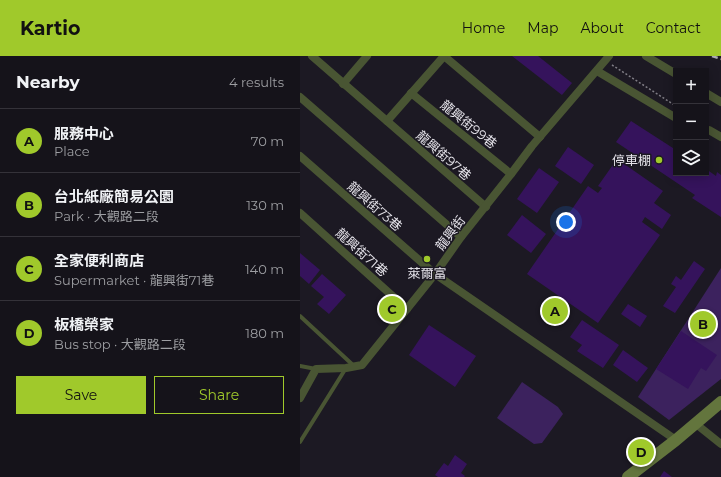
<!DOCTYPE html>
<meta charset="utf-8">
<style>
:root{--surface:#15131a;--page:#1e1c23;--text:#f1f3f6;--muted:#9d9ea2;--line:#343239;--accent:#a0c92b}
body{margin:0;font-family:Montserrat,"Noto Sans TC",sans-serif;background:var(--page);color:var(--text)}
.controls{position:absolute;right:12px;top:12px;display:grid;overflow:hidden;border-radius:0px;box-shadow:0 2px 10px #0003}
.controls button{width:36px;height:36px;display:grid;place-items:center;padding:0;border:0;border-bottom:1px solid var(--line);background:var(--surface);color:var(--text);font:20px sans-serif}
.you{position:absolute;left:266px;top:166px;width:14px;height:14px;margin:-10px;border:3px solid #fff;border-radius:50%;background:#1a73e8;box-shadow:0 0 0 6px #1a73e833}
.badge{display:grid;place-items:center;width:26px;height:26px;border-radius:50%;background:var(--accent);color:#111;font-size:13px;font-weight:700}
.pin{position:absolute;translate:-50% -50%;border:2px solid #fff;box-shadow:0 1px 4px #0006}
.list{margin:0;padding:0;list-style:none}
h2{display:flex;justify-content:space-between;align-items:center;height:52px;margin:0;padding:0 16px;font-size:17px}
h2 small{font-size:13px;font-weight:400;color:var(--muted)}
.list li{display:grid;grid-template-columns:26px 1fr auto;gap:12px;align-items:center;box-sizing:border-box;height:64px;padding:0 16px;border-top:1px solid var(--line)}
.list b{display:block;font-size:15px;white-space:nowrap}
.list p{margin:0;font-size:13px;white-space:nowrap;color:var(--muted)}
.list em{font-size:13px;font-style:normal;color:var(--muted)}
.actions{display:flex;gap:8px;padding:12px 16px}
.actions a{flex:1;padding:9px 0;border:1px solid var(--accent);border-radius:0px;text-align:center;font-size:14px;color:var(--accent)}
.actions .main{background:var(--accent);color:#111}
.icon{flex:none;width:22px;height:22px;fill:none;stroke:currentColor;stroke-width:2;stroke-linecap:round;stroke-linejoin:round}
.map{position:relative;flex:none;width:421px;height:421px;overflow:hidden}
header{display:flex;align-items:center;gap:24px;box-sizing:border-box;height:56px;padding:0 20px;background:var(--accent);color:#111}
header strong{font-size:19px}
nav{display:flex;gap:22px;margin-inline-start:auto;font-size:14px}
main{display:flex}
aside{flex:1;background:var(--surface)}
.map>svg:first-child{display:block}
.green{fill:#3c225e}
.building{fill:#35135c}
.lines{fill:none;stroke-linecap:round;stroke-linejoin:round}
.path{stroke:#807e86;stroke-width:1.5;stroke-dasharray:2 2;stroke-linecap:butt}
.lane{stroke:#495533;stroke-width:4}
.street{stroke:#495533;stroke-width:8}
.secondary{stroke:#63753d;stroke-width:12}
.rail{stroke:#adabb3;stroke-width:2.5;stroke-dasharray:6 3;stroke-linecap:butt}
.poi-dot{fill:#a0c92b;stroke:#1c1923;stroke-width:1.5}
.labels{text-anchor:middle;stroke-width:3;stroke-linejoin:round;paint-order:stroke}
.street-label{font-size:13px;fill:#e6e4eb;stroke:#1c1923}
.poi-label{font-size:13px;fill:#e6e4eb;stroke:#1c1923;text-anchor:end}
</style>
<header>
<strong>Kartio</strong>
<nav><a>Home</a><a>Map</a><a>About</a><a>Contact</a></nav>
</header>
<main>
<aside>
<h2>Nearby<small>4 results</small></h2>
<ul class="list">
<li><span class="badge">A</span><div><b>服務中心</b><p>Place</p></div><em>70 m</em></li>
<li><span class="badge">B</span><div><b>台北紙廠簡易公園</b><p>Park · 大觀路二段</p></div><em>130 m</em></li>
<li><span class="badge">C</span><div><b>全家便利商店</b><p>Supermarket · 龍興街71巷</p></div><em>140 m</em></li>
<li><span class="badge">D</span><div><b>板橋榮家</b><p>Bus stop · 大觀路二段</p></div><em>180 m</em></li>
</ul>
<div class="actions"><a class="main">Save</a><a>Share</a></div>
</aside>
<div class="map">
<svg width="421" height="421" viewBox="0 0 421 421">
<rect width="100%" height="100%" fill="#1c1923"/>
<g class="green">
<path d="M 421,212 L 421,323 L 369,364 L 338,341 Z"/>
<path d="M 222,326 L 258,351 L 263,358 L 242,387 L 234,388 L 197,362 Z"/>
</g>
<g class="building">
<path d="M 212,0 L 238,0 L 272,27 L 262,39 Z"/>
<path d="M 331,65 L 376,94 L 376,117 L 406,117 L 406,113 L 416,120 L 417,116 L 421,119 L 421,161 L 392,142 L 395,139 L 316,86 Z"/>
<path d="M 268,91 L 294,109 L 281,128 L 255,110 Z"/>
<path d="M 317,103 L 363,135 L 354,147 L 371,159 L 362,173 L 345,161 L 342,166 L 360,179 L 298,267 L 227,218 L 288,130 L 298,137 L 302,132 L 298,130 Z"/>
<path d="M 239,112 L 259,126 L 237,157 L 217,143 Z"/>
<path d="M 222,159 L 246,178 L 231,197 L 207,179 Z"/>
<path d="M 0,197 L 20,214 L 9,228 L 0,220 Z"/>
<path d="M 394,205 L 405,213 L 375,257 L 363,250 L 376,231 L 371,228 L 376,220 L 381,224 Z"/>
<path d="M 22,218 L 46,239 L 29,258 L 17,248 L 24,241 L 11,230 Z"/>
<path d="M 251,245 L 266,256 L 260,265 L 245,254 Z"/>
<path d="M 328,248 L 347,260 L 340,271 L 321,258 Z"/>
<path d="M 282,264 L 319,289 L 303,312 L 277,295 L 282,289 L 270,281 Z"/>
<path d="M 129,269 L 176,300 L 155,331 L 109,299 Z"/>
<path d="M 381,275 L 417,299 L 406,315 L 401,312 L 388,333 L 356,313 Z"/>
<path d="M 323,294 L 348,312 L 337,326 L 313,309 Z"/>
<path d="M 155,399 L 167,408 L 161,417 L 165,420 L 164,421 L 138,421 L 135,419 L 144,407 L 148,410 Z"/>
<path d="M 364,415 L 372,421 L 360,421 Z"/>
</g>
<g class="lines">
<path class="path" d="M 312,9 L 376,50"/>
<g class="lane">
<path d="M 0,260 L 54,310"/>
<path d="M 0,310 L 16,313"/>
<path d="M 0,386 L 46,312"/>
</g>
<g class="street">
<path d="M 12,0 L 186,151"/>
<path d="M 144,0 L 240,81"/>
<path d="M 346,0 L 376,18"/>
<path d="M 297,15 L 376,62"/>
<path d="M 43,28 L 67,0"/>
<path d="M 111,37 L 211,118"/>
<path d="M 406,37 L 421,46"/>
<path d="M 0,41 L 161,181"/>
<path d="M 87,65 L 144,0"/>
<path d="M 406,74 L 409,74 L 421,81"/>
<path d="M 0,100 L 135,218 L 376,384"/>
<path d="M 0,157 L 107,253"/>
<path d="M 0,342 L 16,313 L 46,312 L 62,309 L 135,218 L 161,181 L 211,118 L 232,90 L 309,0"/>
<path d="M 396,368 L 421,388"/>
</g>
<path class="secondary" d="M 328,421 L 376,384 L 421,346"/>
<path class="rail" d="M 412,0 L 421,3"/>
</g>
<g class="poi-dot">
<circle cx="359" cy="104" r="4"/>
<circle cx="127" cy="203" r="4"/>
</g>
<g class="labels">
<g class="street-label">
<text transform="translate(169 68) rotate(39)" y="5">龍興街99巷</text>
<text transform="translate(144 99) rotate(41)" y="5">龍興街97巷</text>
<text transform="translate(75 150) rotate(41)" y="5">龍興街73巷</text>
<text transform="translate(150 177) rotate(-53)" y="5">龍興街</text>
<text transform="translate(62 196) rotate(42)" y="5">龍興街71巷</text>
</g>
<g class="poi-label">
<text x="351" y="109">停車棚</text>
<text x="127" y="222" text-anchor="middle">萊爾富</text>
</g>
</g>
</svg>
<div class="controls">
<button>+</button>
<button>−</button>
<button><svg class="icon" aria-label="layers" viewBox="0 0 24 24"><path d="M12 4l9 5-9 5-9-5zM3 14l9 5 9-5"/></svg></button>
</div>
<div class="you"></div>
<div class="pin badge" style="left:255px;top:255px">A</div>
<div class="pin badge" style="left:403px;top:268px">B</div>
<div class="pin badge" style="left:92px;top:253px">C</div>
<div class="pin badge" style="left:341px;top:396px">D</div>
</div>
</main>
